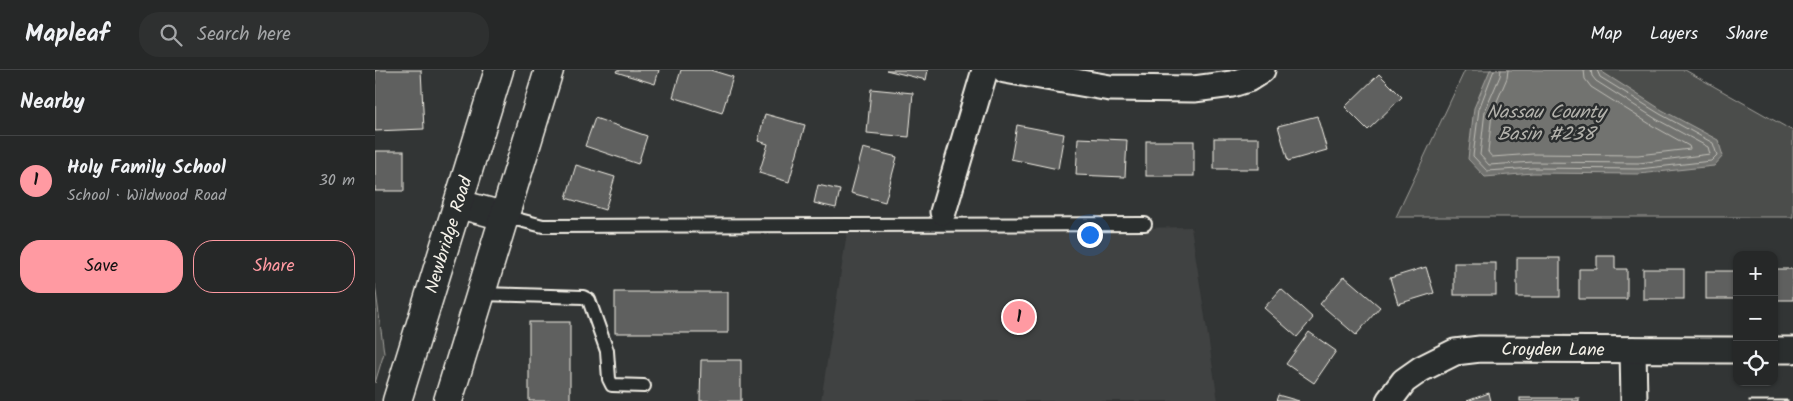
<!DOCTYPE html>
<meta charset="utf-8">
<style>
:root{--surface:#262828;--page:#2e3030;--text:#f1f3f6;--muted:#a4a6a8;--line:#424445;--accent:#ff9aa2}
body{margin:0;font-family:Kalam,sans-serif;background:var(--page);color:var(--text)}
.controls{position:absolute;right:15px;bottom:15px;display:grid;overflow:hidden;border-radius:10px;box-shadow:0 1px 4px #0004}
.controls button{width:45px;height:45px;display:grid;place-items:center;padding:0;border:0;border-bottom:1px solid var(--line);background:var(--surface);color:var(--text);font:25px sans-serif}
.you{position:absolute;left:714px;top:164px;width:18px;height:18px;margin:-12px;border:4px solid #fff;border-radius:50%;background:#1a73e8;box-shadow:0 0 0 8px #1a73e833}
.badge{display:grid;place-items:center;width:32px;height:32px;border-radius:50%;background:var(--accent);color:#111;font-size:16px;font-weight:700}
.pin{position:absolute;translate:-50% -50%;border:2px solid #fff;box-shadow:0 1px 5px #0006}
.list{margin:0;padding:0;list-style:none}
h2{display:flex;justify-content:space-between;align-items:center;height:65px;margin:0;padding:0 20px;font-size:21px}
h2 small{font-size:16px;font-weight:400;color:var(--muted)}
.list li{display:grid;grid-template-columns:32px 1fr auto;gap:15px;align-items:center;box-sizing:border-box;height:90px;padding:0 20px;border-top:1px solid var(--line)}
.list b{display:block;font-size:19px;white-space:nowrap}
.list p{margin:0;font-size:16px;white-space:nowrap;color:var(--muted)}
.list em{font-size:16px;font-style:normal;color:var(--muted)}
.actions{display:flex;gap:10px;padding:15px 20px}
.actions a{flex:1;padding:11px 0;border:1px solid var(--accent);border-radius:20px;text-align:center;font-size:18px;color:var(--accent)}
.actions .main{background:var(--accent);color:#111}
.icon{flex:none;width:28px;height:28px;fill:none;stroke:currentColor;stroke-width:2;stroke-linecap:round;stroke-linejoin:round}
.map{position:relative;flex:none;width:1418px;height:331px;overflow:hidden}
header{display:flex;align-items:center;gap:30px;box-sizing:border-box;height:70px;padding:0 25px;background:var(--surface);border-bottom:1px solid var(--line)}
header strong{font-size:24px}
nav{display:flex;gap:28px;margin-inline-start:auto;font-size:18px}
.search{width:350px;height:45px;background:var(--page);display:flex;align-items:center;gap:12px;box-sizing:border-box;padding:0 18px;border-radius:20px;color:var(--muted);font-size:19px}
main{display:flex}
aside{flex:1;background:var(--surface)}
.map>svg:first-child{display:block}
.built{fill:#404242}
.green{fill:#4b4d4c;stroke:#a09f9a}
.water{fill:#727370;stroke:#a6a5a0}
.lines{fill:none;stroke-linecap:round;stroke-linejoin:round}
.shore{stroke:#c0bfb8;stroke-width:1}
.building{fill:#5f605f;stroke:#f4f1e8}
.lane-casing{stroke:#f4f1e8;stroke-width:16}
.street-casing{stroke:#f4f1e8;stroke-width:29}
.primary-casing{stroke:#f4f1e8;stroke-width:31}
.lane{stroke:#2a2d2e;stroke-width:12}
.street{stroke:#2a2d2e;stroke-width:25}
.primary{stroke:#2a2d2e;stroke-width:28}
.labels{text-anchor:middle;stroke-width:5;stroke-linejoin:round;paint-order:stroke}
.street-label{font-size:18px;fill:#f4f1e8;stroke:#2a2d2e}
.water-label{font-size:19px;font-style:italic;fill:#b3b2ac;stroke:#2a2d2e}
</style>
<header>
<strong>Mapleaf</strong>
<div class="search"><svg class="icon" aria-label="search" viewBox="0 0 24 24"><circle cx="10" cy="10" r="6"/><path d="M15 15l6 6"/></svg>Search here</div>
<nav><a>Map</a><a>Layers</a><a>Share</a></nav>
</header>
<main>
<aside>
<h2>Nearby<small></small></h2>
<ul class="list">
<li><span class="badge">1</span><div><b>Holy Family School</b><p>School · Wildwood Road</p></div><em>30 m</em></li>
</ul>
<div class="actions"><a class="main">Save</a><a>Share</a></div>
</aside>
<div class="map">
<svg width="1418" height="331" viewBox="0 0 1418 331">
<rect width="100%" height="100%" fill="#323535"/>
<filter id="ink" filterUnits="userSpaceOnUse"><feTurbulence type="fractalNoise" baseFrequency=".02" numOctaves="2"/><feDisplacementMap in="SourceGraphic" scale="10" xChannelSelector="R" yChannelSelector="G"/><feConvolveMatrix kernelMatrix="1 2 1 2 8 2 1 2 1" color-interpolation-filters="sRGB"/></filter>
<g filter="url(#ink)">
<path class="built" d="M 816,157 L 843,331 L 446,331 L 472,163 Z"/>
<g class="green">
<path d="M 1090,0 L 1310,0 L 1418,61 L 1418,147 L 1021,147 Z"/>
<path d="M 0,214 L 9,283 L 0,313 Z"/>
</g>
<path class="water" d="M 1115,0 L 1224,0 L 1287,40 L 1343,70 L 1348,86 L 1339,96 L 1264,104 L 1158,103 L 1110,107 L 1093,89 L 1099,38 Z"/>
<g class="lines">
<g class="shore">
<path d="M 1119,0 L 1104,39 L 1098,86 L 1112,101 L 1158,98 L 1264,99 L 1336,91 L 1342,85 L 1338,73 L 1285,44 L 1225,7 L 1222,0"/>
<path d="M 1126,0 L 1125,6 L 1110,41 L 1105,85 L 1114,95 L 1158,92 L 1264,93 L 1335,84 L 1333,77 L 1281,49 L 1221,11 L 1217,6 L 1216,0"/>
<path d="M 1133,0 L 1132,8 L 1117,43 L 1113,82 L 1117,87 L 1158,84 L 1263,85 L 1315,79 L 1314,76 L 1278,56 L 1216,17 L 1210,9 L 1209,0"/>
</g>
</g>
<g class="building">
<path d="M 0,0 L 46,0 L 49,59 L 0,61 Z"/>
<path d="M 242,0 L 284,0 L 280,14 L 241,2 Z"/>
<path d="M 306,0 L 335,0 L 358,7 L 347,43 L 298,27 Z"/>
<path d="M 511,0 L 553,0 L 551,10 Z"/>
<path d="M 1004,4 L 1027,27 L 993,60 L 970,37 Z"/>
<path d="M 496,19 L 538,23 L 534,67 L 492,63 Z"/>
<path d="M 390,44 L 430,55 L 414,112 L 384,103 L 393,74 L 383,71 Z"/>
<path d="M 942,46 L 952,80 L 913,91 L 903,56 Z"/>
<path d="M 220,48 L 272,66 L 263,94 L 210,76 Z"/>
<path d="M 642,55 L 689,64 L 683,99 L 636,89 Z"/>
<path d="M 703,68 L 752,70 L 750,107 L 701,105 Z"/>
<rect x="839" y="68" width="45" height="31"/>
<rect x="771" y="71" width="48" height="35"/>
<path d="M 488,78 L 522,87 L 510,132 L 476,123 Z"/>
<rect x="0" y="81" width="29" height="40"/>
<path d="M 201,95 L 240,107 L 230,140 L 191,128 Z"/>
<path d="M 443,115 L 465,120 L 461,138 L 439,133 Z"/>
<path d="M 1222,186 L 1240,186 L 1240,199 L 1252,199 L 1252,229 L 1204,229 L 1204,199 L 1222,199 Z"/>
<rect x="1142" y="188" width="43" height="39"/>
<rect x="1079" y="193" width="42" height="32"/>
<path d="M 1051,197 L 1059,223 L 1023,234 L 1015,208 Z"/>
<rect x="1268" y="199" width="41" height="30"/>
<rect x="1399" y="199" width="19" height="31"/>
<rect x="1331" y="201" width="31" height="28"/>
<path d="M 969,206 L 1005,237 L 981,265 L 945,234 Z"/>
<path d="M 906,219 L 938,248 L 922,267 L 889,238 Z"/>
<rect x="240" y="222" width="113" height="41"/>
<rect x="154" y="252" width="41" height="79"/>
<path d="M 934,262 L 961,281 L 939,313 L 911,294 Z"/>
<path d="M 326,290 L 366,290 L 366,331 L 325,331 Z"/>
<path d="M 1114,323 L 1116,331 L 1092,331 Z"/>
<path d="M 903,325 L 924,331 L 901,331 Z"/>
<rect x="1145" y="328" width="59" height="3"/>
<rect x="1374" y="330" width="39" height="1"/>
</g>
<g class="lines">
<g class="lane-casing">
<g id="lane">
<path d="M 129,146 L 168,156 L 770,154"/>
<path d="M 106,224 L 208,227 L 214,230 L 232,281 L 234,309 L 237,315 L 269,316"/>
</g>
</g>
<g class="street-casing">
<g id="street">
<path d="M 630,0 L 735,18 L 819,19 L 857,14 L 873,9 L 887,0"/>
<path d="M 568,142 L 610,0"/>
<path d="M 1258,280 L 1259,331"/>
<path d="M 1399,280 L 1418,280"/>
<path id="s1" d="M 1014,331 L 1029,311 L 1046,299 L 1080,282 L 1105,279 L 1362,280"/>
</g>
</g>
<g class="primary-casing">
<g id="primary">
<path d="M 83,134 L 129,146"/>
<path id="s2" d="M 22,331 L 124,0"/>
<path d="M 73,331 L 174,0"/>
</g>
</g>
<use href="#lane" class="lane"/>
<use href="#street" class="street"/>
<use href="#primary" class="primary"/>
</g>
</g>
<g class="labels">
<g class="street-label">
<text dy="6" stroke="none"><textPath href="#s2" startOffset="174">Newbridge Road</textPath></text>
<text dy="6" stroke="none"><textPath href="#s1" startOffset="182">Croyden Lane</textPath></text>
</g>
<g class="water-label">
<text x="1171" y="48">Nassau County<tspan x="1171" dy="22">Basin #238</tspan></text>
</g>
</g>
</svg>
<div class="controls">
<button>+</button>
<button>−</button>
<button><svg class="icon" aria-label="locate" viewBox="0 0 24 24"><circle cx="12" cy="12" r="6"/><path d="M12 2v4M12 18v4M2 12h4M18 12h4"/></svg></button>
</div>
<div class="you"></div>
<div class="pin badge" style="left:644px;top:247px">1</div>
</div>
</main>
